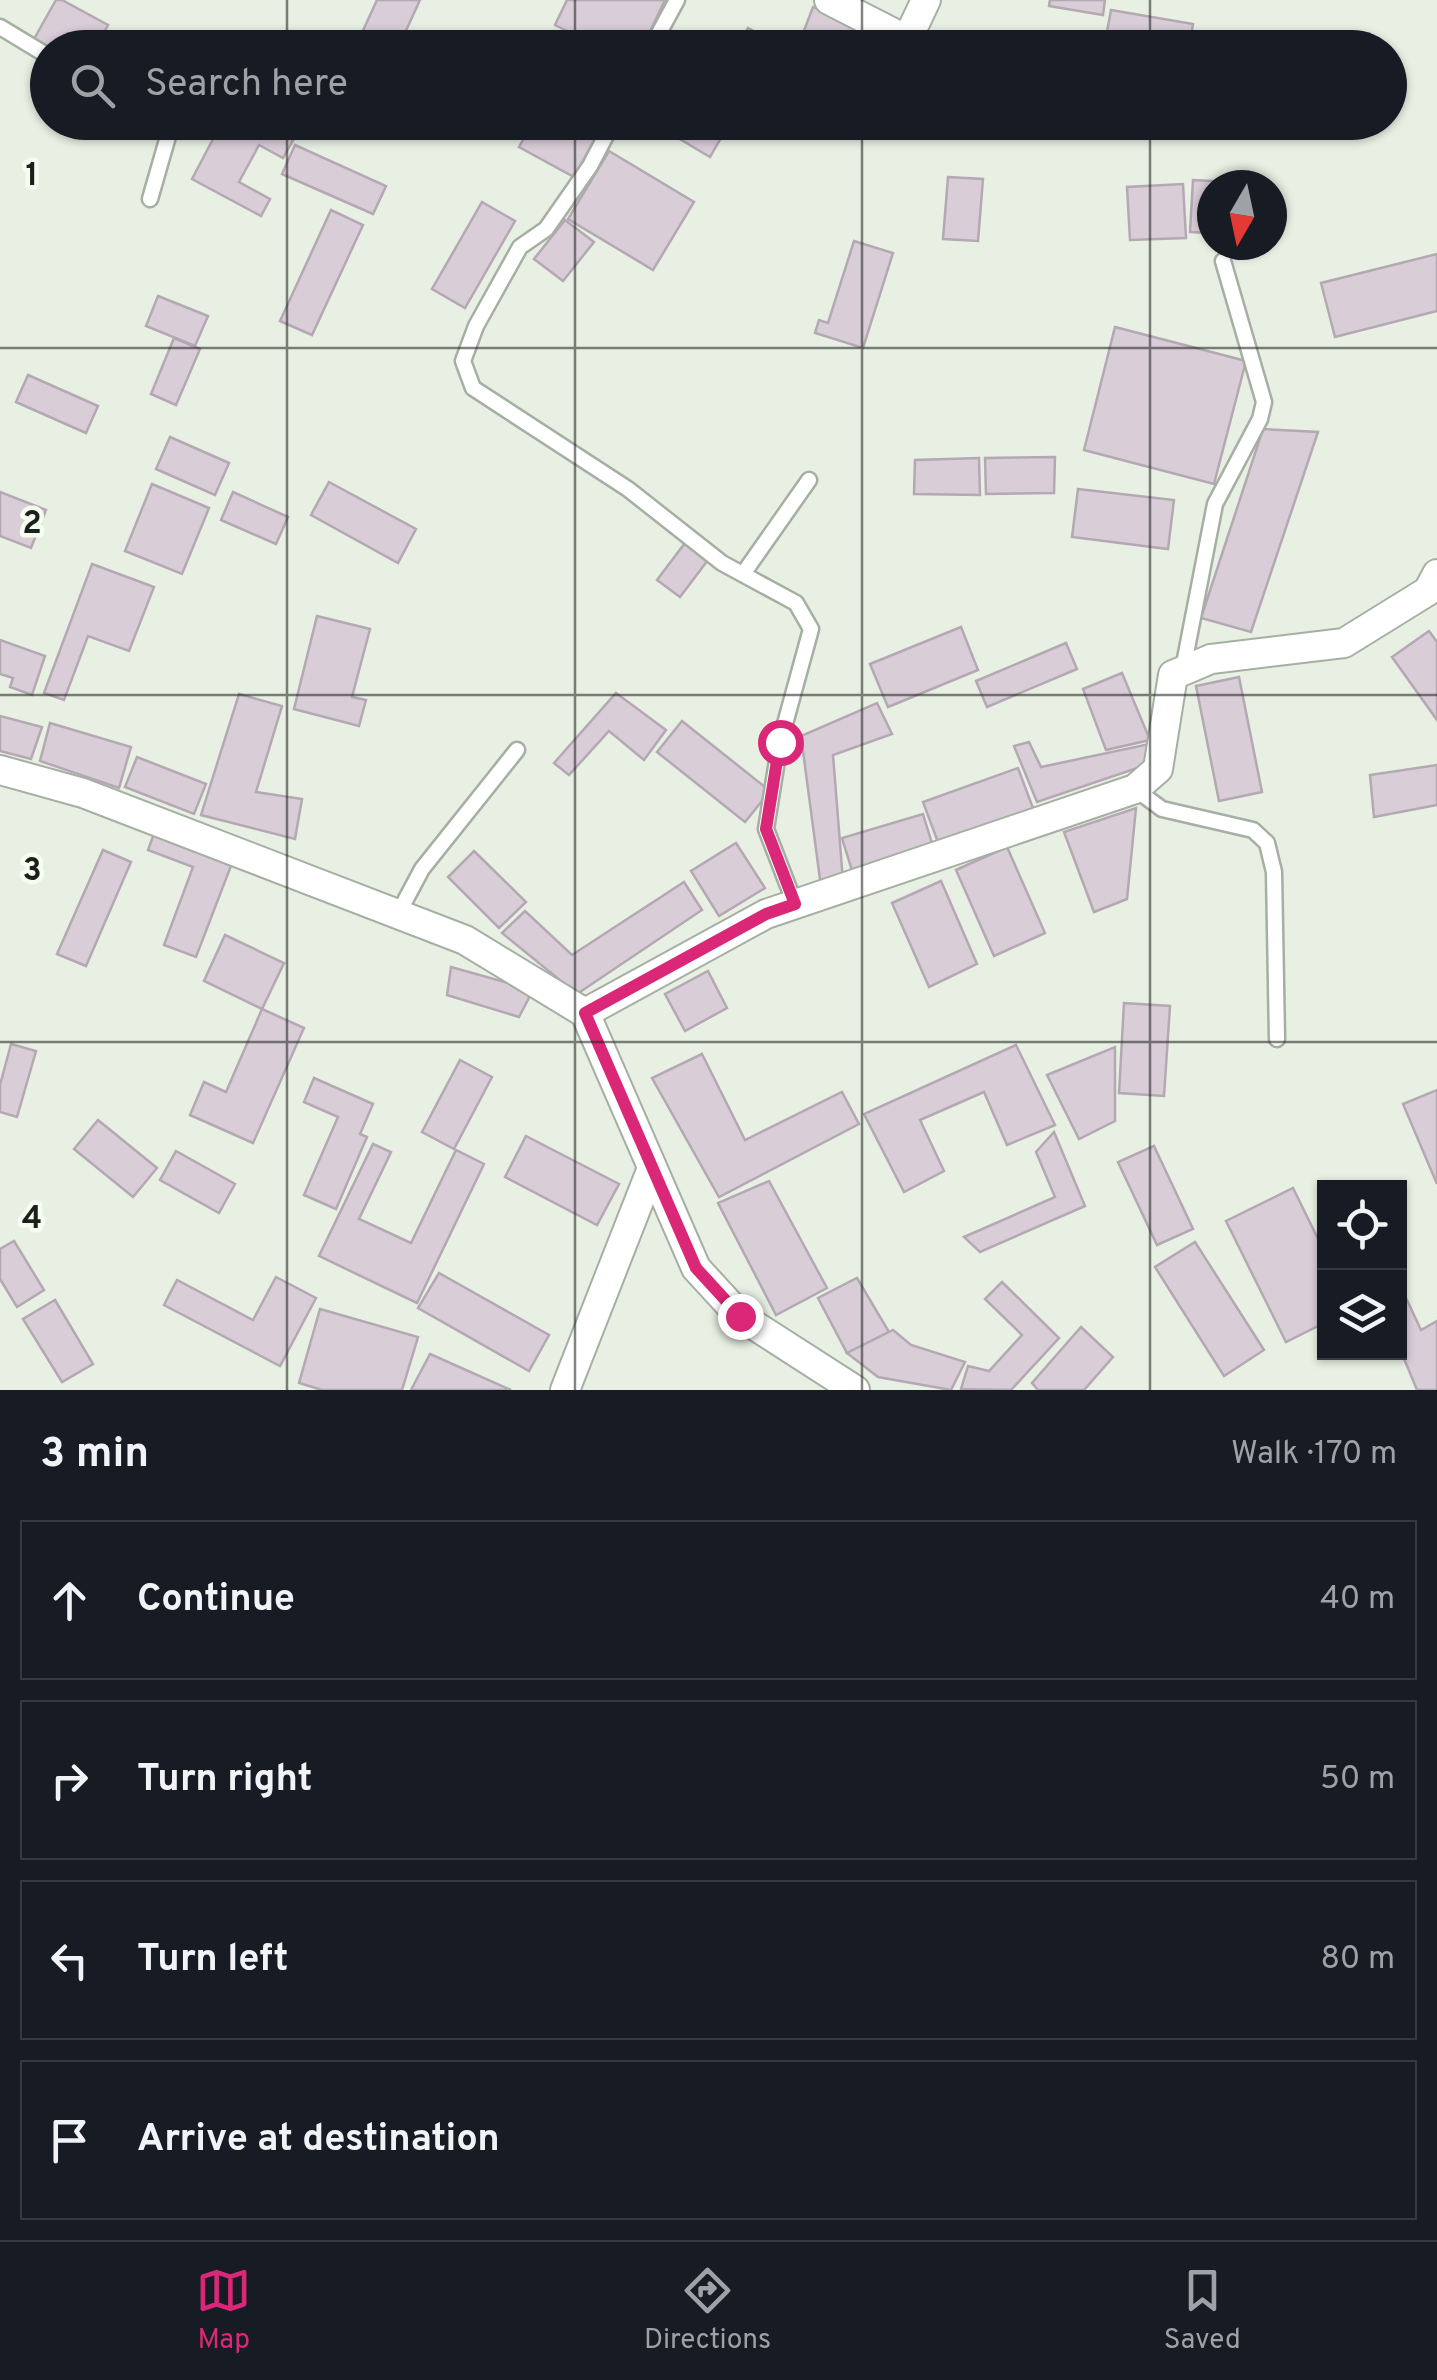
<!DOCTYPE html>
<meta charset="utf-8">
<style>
:root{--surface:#171b24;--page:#20242c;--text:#f1f3f6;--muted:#9ea1a6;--line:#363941;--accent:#db2777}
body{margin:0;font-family:Overpass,sans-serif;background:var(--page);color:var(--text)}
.controls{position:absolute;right:30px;bottom:30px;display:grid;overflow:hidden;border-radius:0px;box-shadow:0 2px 8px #0004}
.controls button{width:90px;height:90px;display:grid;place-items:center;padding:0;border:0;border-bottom:2px solid var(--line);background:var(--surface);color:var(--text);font:50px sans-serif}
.compass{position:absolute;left:1197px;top:170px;width:90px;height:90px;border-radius:50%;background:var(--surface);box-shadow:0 2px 8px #0004;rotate:189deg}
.stop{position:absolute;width:30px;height:30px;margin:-22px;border:8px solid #db2777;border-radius:50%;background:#fff}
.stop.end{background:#db2777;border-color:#fff;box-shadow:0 2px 10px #0008}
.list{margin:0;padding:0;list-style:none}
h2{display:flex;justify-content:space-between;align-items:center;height:130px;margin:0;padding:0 40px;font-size:42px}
h2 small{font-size:32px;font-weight:400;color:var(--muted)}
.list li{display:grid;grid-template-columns:65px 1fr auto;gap:30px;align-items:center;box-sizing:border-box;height:160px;margin:0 20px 20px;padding:0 20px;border:2px solid var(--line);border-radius:0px}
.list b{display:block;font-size:38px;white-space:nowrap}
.list em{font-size:32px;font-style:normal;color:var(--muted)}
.icon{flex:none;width:55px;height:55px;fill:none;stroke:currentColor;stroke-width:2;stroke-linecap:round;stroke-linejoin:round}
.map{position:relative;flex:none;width:1437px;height:1390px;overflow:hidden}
.search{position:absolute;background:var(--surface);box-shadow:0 2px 8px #0004;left:30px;right:30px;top:30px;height:110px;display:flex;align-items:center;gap:25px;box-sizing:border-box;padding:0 35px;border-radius:55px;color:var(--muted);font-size:38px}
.sheet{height:850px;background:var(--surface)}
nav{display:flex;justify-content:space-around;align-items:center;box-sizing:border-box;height:140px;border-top:2px solid var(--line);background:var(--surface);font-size:28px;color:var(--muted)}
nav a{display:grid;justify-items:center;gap:5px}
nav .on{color:var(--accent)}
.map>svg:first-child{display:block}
.building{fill:#d9cdd8;stroke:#b4a8b3;stroke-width:2.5}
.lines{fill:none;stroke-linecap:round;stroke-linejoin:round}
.service-casing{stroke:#a6afa3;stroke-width:19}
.minor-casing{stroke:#a6afa3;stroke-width:32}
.service{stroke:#fff;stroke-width:14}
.minor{stroke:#fff;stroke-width:28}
.route{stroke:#db2777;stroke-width:12}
.grid{fill:none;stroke:#1c1f1b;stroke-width:2.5;stroke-opacity:0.55}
.grid-label{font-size:32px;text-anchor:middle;font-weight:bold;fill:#1c1f1b;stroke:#f4fdf0;stroke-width:9;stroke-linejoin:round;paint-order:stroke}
</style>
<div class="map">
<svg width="1437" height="1390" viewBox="0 0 1437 1390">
<rect width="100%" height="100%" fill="#e7f0e3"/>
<g class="building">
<path d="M 56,0 L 62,0 L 108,25 L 96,48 L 49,48 L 34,39 Z"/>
<path d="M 377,0 L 420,0 L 398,48 L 355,48 Z"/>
<path d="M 567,0 L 665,0 L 642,48 L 601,48 L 555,25 Z"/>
<path d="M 1050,0 L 1105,0 L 1103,15 L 1049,6 Z"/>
<path d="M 813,7 L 872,30 L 866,48 L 818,48 L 800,41 Z"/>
<path d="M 1111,10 L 1193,24 L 1189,48 L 1104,48 Z"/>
<path d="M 748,28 L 786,48 L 737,48 Z"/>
<path d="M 222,122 L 272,122 L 296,135 L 283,158 L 259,145 L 239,182 L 270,199 L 261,216 L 192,179 Z"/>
<path d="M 533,122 L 604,122 L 574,177 L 519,147 Z"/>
<path d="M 660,122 L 726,122 L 729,124 L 710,157 L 658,126 Z"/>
<path d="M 295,145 L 386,186 L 373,214 L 282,174 Z"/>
<path d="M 609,151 L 694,202 L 653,270 L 568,219 Z"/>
<path d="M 948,177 L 983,179 L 978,241 L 943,239 Z"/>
<path d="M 1193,180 L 1250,183 L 1250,185 L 1212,185 L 1212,233 L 1190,232 Z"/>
<path d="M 1183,184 L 1186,238 L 1130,240 L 1127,187 Z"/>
<path d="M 482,202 L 515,221 L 465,308 L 432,289 Z"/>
<path d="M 331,210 L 363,225 L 312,335 L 280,321 Z"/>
<path d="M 565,220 L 594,242 L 563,281 L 534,259 Z"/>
<path d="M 854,241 L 893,253 L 863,348 L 815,333 L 819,320 L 828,323 Z"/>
<path d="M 1437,254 L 1437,311 L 1335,337 L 1321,283 Z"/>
<path d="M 158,296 L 208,316 L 195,346 L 146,326 Z"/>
<path d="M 1115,327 L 1246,361 L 1214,484 L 1084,450 Z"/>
<path d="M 174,338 L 200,349 L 176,405 L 151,394 Z"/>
<path d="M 28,375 L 98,406 L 86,433 L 16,402 Z"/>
<path d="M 1263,429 L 1318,432 L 1251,632 L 1201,618 Z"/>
<path d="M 170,437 L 229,463 L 215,495 L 156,469 Z"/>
<path d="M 1055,457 L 1054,493 L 986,494 L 985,458 Z"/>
<path d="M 979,458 L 980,495 L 914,494 L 915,460 Z"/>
<path d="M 329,482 L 416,529 L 398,563 L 311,515 Z"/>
<path d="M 152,484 L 209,508 L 182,574 L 125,551 Z"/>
<path d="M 1078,489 L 1174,500 L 1168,549 L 1072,537 Z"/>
<path d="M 0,492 L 46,510 L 31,548 L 0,536 Z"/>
<path d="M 233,492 L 288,517 L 276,544 L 221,520 Z"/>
<path d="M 688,539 L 711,556 L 680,597 L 657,580 Z"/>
<path d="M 92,564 L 154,587 L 129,651 L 88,636 L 64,700 L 44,693 Z"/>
<path d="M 317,616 L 370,629 L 352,697 L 366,700 L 359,726 L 294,709 Z"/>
<path d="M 961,627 L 978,670 L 888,707 L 870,664 Z"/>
<path d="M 1429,631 L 1437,642 L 1437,720 L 1392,657 Z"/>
<path d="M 0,640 L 45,656 L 32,695 L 10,687 L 13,678 L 0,674 Z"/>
<path d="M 1066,643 L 1077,669 L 987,707 L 976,681 Z"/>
<path d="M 1122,673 L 1150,740 L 1106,750 L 1083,689 Z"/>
<path d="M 1239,677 L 1262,792 L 1219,801 L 1196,686 Z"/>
<path d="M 616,693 L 666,730 L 644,760 L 609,731 L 569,775 L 554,763 Z"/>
<path d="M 239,694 L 282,706 L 256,792 L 302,799 L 295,839 L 201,815 Z"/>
<path d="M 877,703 L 892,734 L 833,755 L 843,881 L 821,887 L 801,736 Z"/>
<path d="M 0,716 L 42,727 L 31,759 L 0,751 Z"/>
<path d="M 682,721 L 770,791 L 745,822 L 657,752 Z"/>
<path d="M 50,723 L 131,747 L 119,788 L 40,761 Z"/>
<path d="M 1029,742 L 1041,767 L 1154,743 L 1152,763 L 1037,802 L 1014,746 Z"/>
<path d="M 137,757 L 206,784 L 194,814 L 125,787 Z"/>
<path d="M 1437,765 L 1437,805 L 1374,817 L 1370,775 Z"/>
<path d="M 1018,768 L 1034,811 L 939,845 L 923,802 Z"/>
<path d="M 1136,808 L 1127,899 L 1094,912 L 1064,832 Z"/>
<path d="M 923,814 L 934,850 L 853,874 L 842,838 Z"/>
<path d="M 156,828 L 234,858 L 196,957 L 164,945 L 193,867 L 148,850 Z"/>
<path d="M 736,843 L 765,888 L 719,916 L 691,871 Z"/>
<path d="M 1007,847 L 1045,933 L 994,956 L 956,870 Z"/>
<path d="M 103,850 L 131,862 L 86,966 L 57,954 Z"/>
<path d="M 474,851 L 526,902 L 499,928 L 448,877 Z"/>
<path d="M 941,881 L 977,964 L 929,987 L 892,903 Z"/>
<path d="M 684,882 L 702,910 L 577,994 L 502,933 L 525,911 L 572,955 Z"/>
<path d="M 225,935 L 284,963 L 262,1009 L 204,981 Z"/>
<path d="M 451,967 L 533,990 L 519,1017 L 447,995 Z"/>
<path d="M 708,971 L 727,1008 L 685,1031 L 665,994 Z"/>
<path d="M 1124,1003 L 1170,1006 L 1164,1096 L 1119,1093 Z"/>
<path d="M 262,1009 L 304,1028 L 253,1143 L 190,1115 L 204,1082 L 226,1092 Z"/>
<path d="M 11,1044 L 36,1051 L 17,1117 L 0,1112 L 0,1085 Z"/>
<path d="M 1016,1045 L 1055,1125 L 1007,1145 L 984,1092 L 920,1120 L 944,1171 L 904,1192 L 864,1114 Z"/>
<path d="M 1115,1047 L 1115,1121 L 1079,1139 L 1047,1075 Z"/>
<path d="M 702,1054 L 745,1140 L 842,1092 L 859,1124 L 719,1197 L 652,1078 Z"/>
<path d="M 460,1060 L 492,1077 L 454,1149 L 422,1132 Z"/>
<path d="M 314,1078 L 373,1104 L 360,1134 L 367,1137 L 336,1209 L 304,1195 L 338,1117 L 304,1102 Z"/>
<path d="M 1437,1090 L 1437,1184 L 1403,1104 Z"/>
<path d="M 98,1120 L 157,1168 L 133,1197 L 74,1149 Z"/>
<path d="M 1054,1132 L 1085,1206 L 980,1252 L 964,1237 L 1055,1197 L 1036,1152 Z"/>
<path d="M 526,1136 L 619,1184 L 597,1225 L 505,1177 Z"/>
<path d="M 373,1144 L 391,1152 L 359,1219 L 411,1243 L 456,1150 L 484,1164 L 417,1303 L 319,1256 Z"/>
<path d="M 1154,1146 L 1193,1229 L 1157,1245 L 1118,1162 Z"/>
<path d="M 176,1151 L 235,1184 L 219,1213 L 160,1180 Z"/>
<path d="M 769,1181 L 827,1288 L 776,1315 L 718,1203 Z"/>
<path d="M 1293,1188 L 1324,1251 L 1324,1323 L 1286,1342 L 1226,1221 Z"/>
<path d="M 14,1241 L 44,1290 L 17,1307 L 0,1279 L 0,1249 Z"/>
<path d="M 1195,1242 L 1264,1350 L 1224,1376 L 1155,1267 Z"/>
<path d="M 439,1273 L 549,1335 L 529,1371 L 418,1308 Z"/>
<path d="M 276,1277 L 316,1298 L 280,1366 L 164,1305 L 177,1280 L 253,1320 Z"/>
<path d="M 857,1278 L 889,1332 L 847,1353 L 818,1298 Z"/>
<path d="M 1002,1282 L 1059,1338 L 1011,1390 L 961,1389 L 968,1366 L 989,1371 L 1022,1335 L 985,1299 Z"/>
<path d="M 1400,1285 L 1421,1330 L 1437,1321 L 1437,1390 L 1417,1390 L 1400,1349 Z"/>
<path d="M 55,1300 L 93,1364 L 62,1382 L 23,1319 Z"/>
<path d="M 320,1309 L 418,1337 L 402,1390 L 322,1390 L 299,1383 Z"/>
<path d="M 1081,1327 L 1113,1357 L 1084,1390 L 1038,1390 L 1032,1383 Z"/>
<path d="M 893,1330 L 911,1345 L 965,1362 L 951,1390 L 878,1377 L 847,1353 Z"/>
<path d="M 430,1354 L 511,1390 L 411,1390 Z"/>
</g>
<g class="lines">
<g class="service-casing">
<g id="service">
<path d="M 0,27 L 48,56"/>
<path d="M 651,48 L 677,0"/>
<path d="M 613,122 L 590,166 L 546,229 L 520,247 L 476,326 L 463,361 L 473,388 L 628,489 L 722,563 L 796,603 L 811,629 L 780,742 L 766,829 L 795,904"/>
<path d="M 150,199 L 171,126 L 166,122"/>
<path d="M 743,574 L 809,480"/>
<path d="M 1183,669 L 1215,504 L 1260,419 L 1264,402 L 1223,261"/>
<path d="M 1135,789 L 1162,809 L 1253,830 L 1267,843 L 1274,872 L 1277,1039"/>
<path d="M 398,914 L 422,869 L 517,750"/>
</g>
</g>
<g class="minor-casing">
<g id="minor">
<path d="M 829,0 L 907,40 L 926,0"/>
<path d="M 0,770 L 83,793 L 465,940 L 585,1013 L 696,1268 L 740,1316 L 855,1390"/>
<path d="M 585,1013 L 766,914 L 1135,789 L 1158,769 L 1173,675 L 1211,659 L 1344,643 L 1428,591 L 1437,574"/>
<path d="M 565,1390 L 652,1168"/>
</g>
</g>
<use href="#service" class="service"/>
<use href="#minor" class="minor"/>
</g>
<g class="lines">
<path class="route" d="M 740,1316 L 696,1268 L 585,1013 L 766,914 L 795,904 L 766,829 L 780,742"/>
</g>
<path class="grid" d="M 287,0 L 287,48M 575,0 L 575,48M 862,0 L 862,48M 1150,0 L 1150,48M 287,122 L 287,1390M 575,122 L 575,1390M 862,122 L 862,1390M 1150,122 L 1150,1390M 0,348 L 1437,348M 0,695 L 1437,695M 0,1042 L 1437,1042"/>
<g class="grid-label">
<text x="32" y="185">1</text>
<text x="32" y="533">2</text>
<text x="32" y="880">3</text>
<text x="32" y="1228">4</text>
</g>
</svg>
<div class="controls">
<button><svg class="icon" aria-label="locate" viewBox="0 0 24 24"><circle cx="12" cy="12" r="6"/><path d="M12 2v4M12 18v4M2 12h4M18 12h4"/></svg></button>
<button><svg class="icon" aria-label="layers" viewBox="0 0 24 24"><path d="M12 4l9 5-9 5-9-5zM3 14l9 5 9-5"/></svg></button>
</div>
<svg class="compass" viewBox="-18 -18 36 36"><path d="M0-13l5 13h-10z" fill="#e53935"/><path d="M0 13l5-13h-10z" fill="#9ea1a6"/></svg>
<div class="stop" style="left:780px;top:742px"></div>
<div class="stop end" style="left:740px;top:1316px"></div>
<div class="search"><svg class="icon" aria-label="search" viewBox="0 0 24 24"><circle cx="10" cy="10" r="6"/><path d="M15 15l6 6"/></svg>Search here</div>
</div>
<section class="sheet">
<h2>3 min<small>Walk · 170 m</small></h2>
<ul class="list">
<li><svg class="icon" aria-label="ahead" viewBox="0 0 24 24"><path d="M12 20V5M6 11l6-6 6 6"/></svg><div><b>Continue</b></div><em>40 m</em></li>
<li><svg class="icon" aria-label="right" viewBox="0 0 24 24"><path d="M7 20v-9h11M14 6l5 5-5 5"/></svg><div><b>Turn right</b></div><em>50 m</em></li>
<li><svg class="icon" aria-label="left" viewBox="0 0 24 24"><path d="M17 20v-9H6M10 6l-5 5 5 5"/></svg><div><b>Turn left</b></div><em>80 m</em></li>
<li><svg class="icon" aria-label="arrive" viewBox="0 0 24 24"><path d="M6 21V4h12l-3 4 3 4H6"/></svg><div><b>Arrive at destination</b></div></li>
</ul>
</section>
<nav>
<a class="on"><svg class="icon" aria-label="map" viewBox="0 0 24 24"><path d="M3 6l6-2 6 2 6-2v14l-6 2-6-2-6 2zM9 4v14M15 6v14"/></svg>Map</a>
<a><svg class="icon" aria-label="directions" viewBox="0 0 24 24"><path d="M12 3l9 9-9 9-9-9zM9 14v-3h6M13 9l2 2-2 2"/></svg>Directions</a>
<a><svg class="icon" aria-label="saved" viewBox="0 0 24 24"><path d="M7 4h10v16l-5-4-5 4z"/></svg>Saved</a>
</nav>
